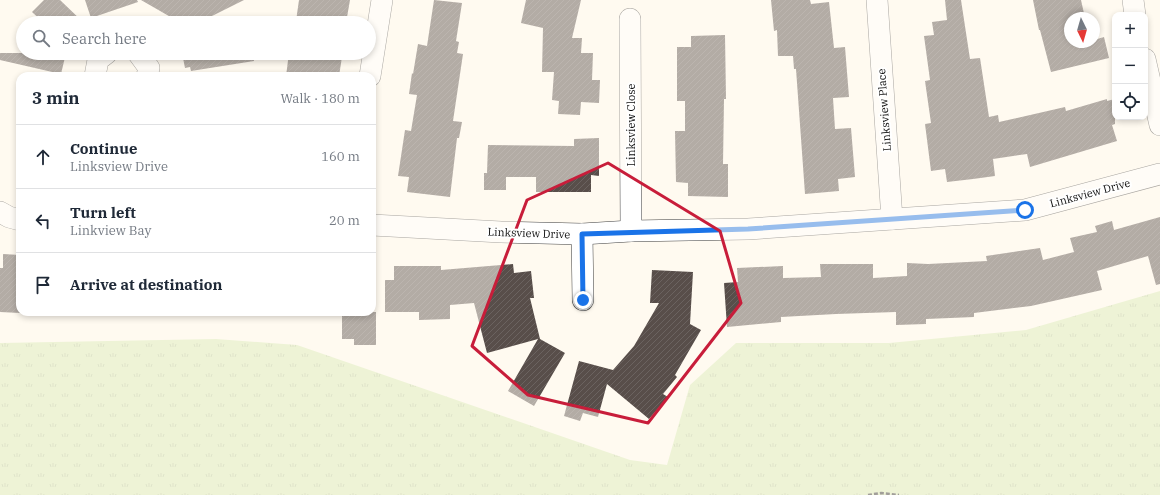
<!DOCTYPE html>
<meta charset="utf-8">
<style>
:root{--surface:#fff;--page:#f6f6f7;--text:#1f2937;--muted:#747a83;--line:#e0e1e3}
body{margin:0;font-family:"IBM Plex Serif",serif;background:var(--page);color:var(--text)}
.controls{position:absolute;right:12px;top:12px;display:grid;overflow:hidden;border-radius:8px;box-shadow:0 2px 6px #0003}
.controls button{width:36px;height:36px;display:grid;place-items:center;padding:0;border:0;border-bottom:1px solid var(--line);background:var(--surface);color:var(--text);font:20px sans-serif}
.compass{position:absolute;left:1064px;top:12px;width:36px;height:36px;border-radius:50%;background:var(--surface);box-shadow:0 2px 6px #0003;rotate:175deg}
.stop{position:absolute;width:12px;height:12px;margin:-9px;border:3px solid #1a73e8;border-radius:50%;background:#fff}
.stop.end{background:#1a73e8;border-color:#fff;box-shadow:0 1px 4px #0008}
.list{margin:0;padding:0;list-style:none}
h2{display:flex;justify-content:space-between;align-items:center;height:52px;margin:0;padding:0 16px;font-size:17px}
h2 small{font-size:13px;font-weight:400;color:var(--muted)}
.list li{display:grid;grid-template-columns:26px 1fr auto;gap:12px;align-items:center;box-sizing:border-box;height:64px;padding:0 16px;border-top:1px solid var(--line)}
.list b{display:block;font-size:15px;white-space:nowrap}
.list p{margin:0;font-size:13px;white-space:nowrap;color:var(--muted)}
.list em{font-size:13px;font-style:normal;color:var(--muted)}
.icon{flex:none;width:22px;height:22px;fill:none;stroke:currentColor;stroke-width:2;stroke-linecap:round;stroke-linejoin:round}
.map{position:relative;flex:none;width:1160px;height:495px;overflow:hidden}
.search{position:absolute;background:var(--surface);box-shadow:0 2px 6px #0003;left:16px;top:16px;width:360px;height:44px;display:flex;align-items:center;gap:10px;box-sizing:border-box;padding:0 14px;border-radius:22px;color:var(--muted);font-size:15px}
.panel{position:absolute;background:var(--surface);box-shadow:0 2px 6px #0003;left:16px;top:72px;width:360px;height:244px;border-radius:12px}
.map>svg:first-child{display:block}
.grass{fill:url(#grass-tufts)}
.building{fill:url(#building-hatch)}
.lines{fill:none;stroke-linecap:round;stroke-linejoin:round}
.street-casing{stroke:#414141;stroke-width:22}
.path{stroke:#303030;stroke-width:2.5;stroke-dasharray:4 2;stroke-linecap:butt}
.street{stroke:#fff;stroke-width:21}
.route{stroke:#1a73e8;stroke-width:5}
.marked{fill:none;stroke:#c81d3a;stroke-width:3;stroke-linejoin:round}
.labels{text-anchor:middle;stroke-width:4;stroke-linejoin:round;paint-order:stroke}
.street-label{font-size:11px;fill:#0e0e0e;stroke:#fff}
</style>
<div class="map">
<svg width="1160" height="495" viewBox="0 0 1160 495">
<defs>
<pattern id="grass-tufts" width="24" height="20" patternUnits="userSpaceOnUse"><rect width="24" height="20" fill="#d9ecb6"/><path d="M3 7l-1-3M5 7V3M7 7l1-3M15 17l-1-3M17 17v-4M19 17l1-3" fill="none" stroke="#b9c99b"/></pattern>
<pattern id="building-hatch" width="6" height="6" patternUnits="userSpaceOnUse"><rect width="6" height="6" fill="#584e4a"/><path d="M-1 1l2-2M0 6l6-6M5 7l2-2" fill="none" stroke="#6b6360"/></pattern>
</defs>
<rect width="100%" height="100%" fill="#fffaf0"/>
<path class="grass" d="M 1160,291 L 1160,495 L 0,495 L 0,343 L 216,339 L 297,345 L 630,460 L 667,465 L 690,385 L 736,343 L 889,343 L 1026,330 Z"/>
<g class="building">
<path d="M 44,0 L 60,0 L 84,23 L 44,23 L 32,12 Z"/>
<path d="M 85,0 L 137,0 L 138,2 L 91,18 Z"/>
<path d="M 141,0 L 244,0 L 210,17 L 207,21 L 202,23 L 194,23 L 185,18 L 181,23 Z"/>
<path d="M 299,0 L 350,0 L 346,23 L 302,23 L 296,21 Z"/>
<path d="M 434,0 L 462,3 L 456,41 L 459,42 L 457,53 L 463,54 L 453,121 L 462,122 L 459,138 L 457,138 L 450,197 L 407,192 L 409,177 L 398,176 L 405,130 L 411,131 L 417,95 L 409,94 L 412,73 L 413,74 L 418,44 L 427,46 Z"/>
<path d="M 526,0 L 581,0 L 572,38 L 582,38 L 581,53 L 593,53 L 592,80 L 600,80 L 599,103 L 581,102 L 580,115 L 558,114 L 559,101 L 552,100 L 554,72 L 542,72 L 543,28 L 521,23 Z"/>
<path d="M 771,0 L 810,0 L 811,4 L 829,2 L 834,48 L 845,47 L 849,97 L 833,98 L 835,129 L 851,128 L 855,177 L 838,179 L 839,191 L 805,194 L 796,69 L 794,69 L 793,56 L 778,56 L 777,30 L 774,31 Z"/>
<path d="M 945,0 L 961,0 L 970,59 L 980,58 L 989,117 L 998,115 L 999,122 L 1065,107 L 1066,111 L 1107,99 L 1107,101 L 1115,99 L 1115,124 L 1112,125 L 1117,141 L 1030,167 L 1027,154 L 993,159 L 995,176 L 973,179 L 947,182 L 945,169 L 931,171 L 925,124 L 931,123 L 925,81 L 930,80 L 924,36 L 934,35 L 932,22 L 947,20 Z"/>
<path d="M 1033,0 L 1081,0 L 1085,18 L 1070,18 L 1070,42 L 1094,42 L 1094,40 L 1104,37 L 1109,58 L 1051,72 L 1040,30 L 1039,30 Z"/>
<path d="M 725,35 L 726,99 L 724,99 L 723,164 L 728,164 L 728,197 L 688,196 L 688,183 L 676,182 L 675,131 L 685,131 L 685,101 L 677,101 L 677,47 L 691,47 L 691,36 Z"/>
<path d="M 0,53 L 66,53 L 61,74 L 0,60 Z"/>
<path d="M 182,53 L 253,53 L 254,61 L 191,71 L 190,67 L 185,68 Z"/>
<path d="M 289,53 L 322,53 L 342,57 L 339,76 L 286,76 Z"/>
<path d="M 599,138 L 599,176 L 591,175 L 591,192 L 536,192 L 536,177 L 506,177 L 506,190 L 484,190 L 484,173 L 487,173 L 488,145 L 574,146 L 574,139 Z"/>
<path d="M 1160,217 L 1160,284 L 1156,285 L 1148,256 L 1097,271 L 1102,290 L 1031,306 L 974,313 L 974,317 L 926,319 L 926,324 L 896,325 L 896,312 L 836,314 L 781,317 L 781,322 L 727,327 L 724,283 L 738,282 L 737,268 L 783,266 L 783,278 L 821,277 L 820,264 L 873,264 L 873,278 L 907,276 L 907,263 L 928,264 L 987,261 L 986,256 L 1040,248 L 1043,260 L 1074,252 L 1070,238 L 1097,232 L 1095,226 L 1112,221 L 1114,230 Z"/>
<path d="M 3,254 L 20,255 L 20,313 L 0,312 L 0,268 L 3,268 Z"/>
<path d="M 513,264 L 514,273 L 531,271 L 534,298 L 530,298 L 540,339 L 565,353 L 534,406 L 508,391 L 538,339 L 487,353 L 474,303 L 450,305 L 450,319 L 419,320 L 419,312 L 385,312 L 385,280 L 394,280 L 394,266 L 441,266 L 441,270 Z"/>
<path d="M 652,270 L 693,272 L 690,324 L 701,330 L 675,375 L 677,377 L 663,394 L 668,397 L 649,419 L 607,384 L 598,417 L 583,413 L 580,421 L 564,416 L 579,361 L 613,370 L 634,346 L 659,303 L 650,303 Z"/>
<path d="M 342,312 L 376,312 L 376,345 L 354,345 L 354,339 L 342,339 Z"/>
</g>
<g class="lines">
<g class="street-casing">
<g id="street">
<path d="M 877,0 L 892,219"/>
<path d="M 1133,0 L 1135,15"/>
<path d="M 630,19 L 631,231"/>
<path d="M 138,53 L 149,68 L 147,76"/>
<path d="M 1145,59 L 1160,125"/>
<path d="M 95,76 L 98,60 L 107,53"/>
<path d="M 370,76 L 382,0"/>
<path d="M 0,212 L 9,217 L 20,220"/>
<path d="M 372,225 L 501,232 L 582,234 L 631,231 L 748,229 L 1025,210 L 1160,174"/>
<path d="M 582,234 L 583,300"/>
</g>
</g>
<path class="path" d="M 868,495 L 881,493 L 899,495"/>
<use href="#street" class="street"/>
</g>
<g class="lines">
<path class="route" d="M 583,300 L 582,234 L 748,229 L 1025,210"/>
</g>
<path d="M0 0H1160V495H0ZM 608,163 L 720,231 L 741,303 L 648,423 L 528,395 L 472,346 L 527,200 Z" fill="#fffaf0" fill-opacity=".55" fill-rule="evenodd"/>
<path class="marked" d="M 608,163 L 720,231 L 741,303 L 648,423 L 528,395 L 472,346 L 527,200 Z"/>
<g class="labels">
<g class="street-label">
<text transform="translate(884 110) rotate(-94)" y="4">Linksview Place</text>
<text transform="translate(631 125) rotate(-90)" y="4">Linksview Close</text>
<text transform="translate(1090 193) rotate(-15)" y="4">Linksview Drive</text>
<text transform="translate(529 233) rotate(2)" y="4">Linksview Drive</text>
</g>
</g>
</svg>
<div class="controls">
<button>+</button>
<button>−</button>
<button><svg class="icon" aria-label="locate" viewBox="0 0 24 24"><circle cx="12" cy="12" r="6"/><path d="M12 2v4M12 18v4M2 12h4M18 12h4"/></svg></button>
</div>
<svg class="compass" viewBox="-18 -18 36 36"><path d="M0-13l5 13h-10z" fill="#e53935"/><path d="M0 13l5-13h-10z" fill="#747a83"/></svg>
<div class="stop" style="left:1025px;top:210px"></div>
<div class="stop end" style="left:583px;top:300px"></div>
<div class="search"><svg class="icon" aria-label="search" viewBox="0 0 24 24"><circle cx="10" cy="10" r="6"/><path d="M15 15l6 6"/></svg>Search here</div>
<section class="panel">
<h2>3 min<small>Walk · 180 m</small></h2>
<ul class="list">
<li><svg class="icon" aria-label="ahead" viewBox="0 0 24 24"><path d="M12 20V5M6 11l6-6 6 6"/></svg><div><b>Continue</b><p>Linksview Drive</p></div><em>160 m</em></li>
<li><svg class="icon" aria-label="left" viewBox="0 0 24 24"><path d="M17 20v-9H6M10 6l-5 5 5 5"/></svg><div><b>Turn left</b><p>Linkview Bay</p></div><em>20 m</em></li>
<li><svg class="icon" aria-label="arrive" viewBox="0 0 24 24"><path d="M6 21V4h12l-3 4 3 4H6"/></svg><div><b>Arrive at destination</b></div></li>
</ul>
</section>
</div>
